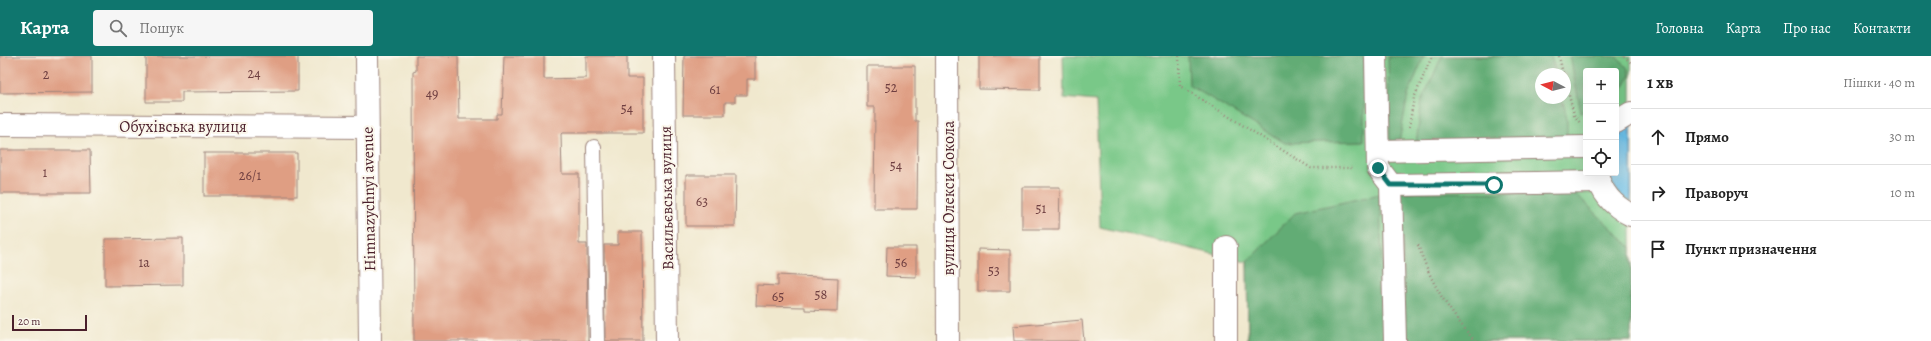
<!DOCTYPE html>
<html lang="uk">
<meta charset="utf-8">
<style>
:root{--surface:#fff;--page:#f6f6f6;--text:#222;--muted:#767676;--line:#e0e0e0;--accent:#0f766e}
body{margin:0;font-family:Alegreya,serif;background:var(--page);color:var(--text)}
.controls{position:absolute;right:12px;top:12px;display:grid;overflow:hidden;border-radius:4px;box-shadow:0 4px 16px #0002}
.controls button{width:36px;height:36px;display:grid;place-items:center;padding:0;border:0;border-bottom:1px solid var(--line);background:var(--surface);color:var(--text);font:20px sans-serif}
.compass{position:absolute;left:1535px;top:12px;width:36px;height:36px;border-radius:50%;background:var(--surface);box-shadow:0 4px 16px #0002;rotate:277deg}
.scale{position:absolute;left:12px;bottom:10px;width:75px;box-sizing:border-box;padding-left:4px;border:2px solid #4a1f2b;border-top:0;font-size:11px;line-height:14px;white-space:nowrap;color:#4a1f2b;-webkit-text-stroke:3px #fbf7ec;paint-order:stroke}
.stop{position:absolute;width:12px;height:12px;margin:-9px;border:3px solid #0f766e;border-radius:50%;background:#fff}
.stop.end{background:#0f766e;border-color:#fff;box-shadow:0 1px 4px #0008}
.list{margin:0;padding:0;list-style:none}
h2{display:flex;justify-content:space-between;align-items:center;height:52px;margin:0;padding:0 16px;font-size:17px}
h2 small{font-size:13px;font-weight:400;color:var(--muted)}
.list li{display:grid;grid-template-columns:26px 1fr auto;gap:12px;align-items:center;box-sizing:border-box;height:56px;padding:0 16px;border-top:1px solid var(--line)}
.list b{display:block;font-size:15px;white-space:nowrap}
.list em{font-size:13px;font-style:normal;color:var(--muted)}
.icon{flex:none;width:22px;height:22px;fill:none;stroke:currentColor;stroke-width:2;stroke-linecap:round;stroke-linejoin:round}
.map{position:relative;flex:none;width:1631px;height:285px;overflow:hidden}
header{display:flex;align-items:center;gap:24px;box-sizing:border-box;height:56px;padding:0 20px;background:var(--accent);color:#fff}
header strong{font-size:19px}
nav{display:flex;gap:22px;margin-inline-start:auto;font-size:14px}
.search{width:280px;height:36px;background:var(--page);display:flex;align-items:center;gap:10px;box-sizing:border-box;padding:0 14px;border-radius:4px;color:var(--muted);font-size:15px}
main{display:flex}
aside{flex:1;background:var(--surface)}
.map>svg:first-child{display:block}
.green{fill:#79c888;stroke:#62745a;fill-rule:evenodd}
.forest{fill:#62ac74;stroke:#566650}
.water{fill:#6bbee7;stroke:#5a6e89}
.building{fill:#df9e83}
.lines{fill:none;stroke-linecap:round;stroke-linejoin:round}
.lane-casing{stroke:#9d847c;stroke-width:16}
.street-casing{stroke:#9d847c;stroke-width:24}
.secondary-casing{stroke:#9d847c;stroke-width:24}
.path{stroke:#9d847c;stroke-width:2.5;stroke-dasharray:1 3;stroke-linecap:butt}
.lane{stroke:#fff;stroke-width:14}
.street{stroke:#fff;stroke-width:22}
.secondary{stroke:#fff;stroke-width:22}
.route{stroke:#0f766e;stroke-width:5}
.labels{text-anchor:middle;stroke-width:4;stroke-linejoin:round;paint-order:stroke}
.number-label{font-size:14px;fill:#6f3f41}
.street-label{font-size:16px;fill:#4a1f2b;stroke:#fbf7ec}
</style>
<header>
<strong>Карта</strong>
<div class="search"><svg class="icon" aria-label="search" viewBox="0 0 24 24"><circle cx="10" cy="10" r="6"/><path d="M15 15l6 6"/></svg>Пошук</div>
<nav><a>Головна</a><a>Карта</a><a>Про нас</a><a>Контакти</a></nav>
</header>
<main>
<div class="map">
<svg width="1631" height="285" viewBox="0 0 1631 285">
<rect width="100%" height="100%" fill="#fbf7ec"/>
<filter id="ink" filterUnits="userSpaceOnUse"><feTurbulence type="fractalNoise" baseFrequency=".025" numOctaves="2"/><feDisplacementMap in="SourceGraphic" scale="8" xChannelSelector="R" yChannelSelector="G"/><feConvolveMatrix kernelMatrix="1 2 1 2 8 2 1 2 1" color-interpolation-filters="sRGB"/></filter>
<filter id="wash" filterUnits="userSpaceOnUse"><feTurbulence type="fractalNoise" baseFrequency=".012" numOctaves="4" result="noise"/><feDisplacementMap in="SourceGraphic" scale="16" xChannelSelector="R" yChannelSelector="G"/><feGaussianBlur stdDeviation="0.9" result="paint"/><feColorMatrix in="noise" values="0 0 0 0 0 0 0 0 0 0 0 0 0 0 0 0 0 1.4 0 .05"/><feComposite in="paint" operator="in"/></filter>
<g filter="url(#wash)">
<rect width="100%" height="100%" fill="#f0e8ce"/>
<path class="green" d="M 1063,0 L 1631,0 L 1631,285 L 1248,285 L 1247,206 L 1100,171 L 1096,45 L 1064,42 ZM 1586,15 L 1616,15 L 1616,117 L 1586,117 ZM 1541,18 L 1565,18 L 1565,42 L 1541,42 Z"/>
<g class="forest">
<path d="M 1188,0 L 1364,0 L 1364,85 L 1285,87 L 1189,29 Z"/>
<path d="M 1388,0 L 1424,0 L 1408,39 L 1399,86 L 1390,85 Z"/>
<path d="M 1442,0 L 1551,0 L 1556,18 L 1541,18 L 1541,42 L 1562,42 L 1567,62 L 1567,84 L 1416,87 L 1422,44 Z"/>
<path d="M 1570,0 L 1615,0 L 1627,11 L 1630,20 L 1616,45 L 1616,15 L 1586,15 L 1586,55 L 1581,57 Z"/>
<path d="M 1401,136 L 1575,137 L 1631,191 L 1631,285 L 1406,285 Z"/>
<path d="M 1380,138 L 1384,285 L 1248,285 L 1247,206 L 1295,157 Z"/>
</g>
<path class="water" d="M 1631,69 L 1631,146 C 1619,139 1612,131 1609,117 L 1616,117 L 1616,82 L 1619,78 Z"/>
<g id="blocks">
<g class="building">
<path d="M 0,0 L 92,0 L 92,36 L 0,37 Z"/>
<path d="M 146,0 L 298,0 L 298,35 L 182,36 L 182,46 L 146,46 Z"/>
<path d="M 416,0 L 458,0 L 459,63 L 497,63 L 497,58 L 502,58 L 504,0 L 544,0 L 544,23 L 586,22 L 586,0 L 627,0 L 627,22 L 643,22 L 643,77 L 562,77 L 561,78 L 562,118 L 579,118 L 579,188 L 587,188 L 588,285 L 414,285 L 413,16 L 416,15 Z"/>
<path d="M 684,0 L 755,0 L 755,23 L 747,23 L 747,39 L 735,39 L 735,46 L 725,46 L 725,59 L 683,59 Z"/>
<path d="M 979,0 L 1040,0 L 1040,34 L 979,33 Z"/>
<path d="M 867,10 L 915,10 L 915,65 L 918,65 L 917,153 L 874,153 L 875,51 L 867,51 Z"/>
<path d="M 0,94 L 90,94 L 91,137 L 0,137 Z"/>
<rect x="204" y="97" width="93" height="43"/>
<path d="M 686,119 L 736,119 L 735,170 L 686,170 Z"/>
<path d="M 1022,131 L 1060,131 L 1059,173 L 1022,173 Z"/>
<path d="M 618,176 L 642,176 L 643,285 L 605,285 L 604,189 L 618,189 Z"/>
<path d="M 183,182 L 183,229 L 105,230 L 105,183 Z"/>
<path d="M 887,191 L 916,191 L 916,221 L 886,220 Z"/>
<path d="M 978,193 L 1010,194 L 1010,235 L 978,235 Z"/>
<path d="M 778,219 L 838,222 L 837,255 L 805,254 L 805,251 L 756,250 L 757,229 L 778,230 Z"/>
<path d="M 1082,264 L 1084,285 L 1014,285 L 1013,270 Z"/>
</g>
</g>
</g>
<g filter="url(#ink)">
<use href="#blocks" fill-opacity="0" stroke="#9d847c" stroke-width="1"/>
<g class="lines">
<g class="lane-casing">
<path id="lane" d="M 594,91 L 597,285"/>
</g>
<g class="street-casing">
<g id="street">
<path d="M 664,0 L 667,285"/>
<path d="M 947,0 L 948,285"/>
<path d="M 1376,0 L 1378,112 L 1391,129 L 1395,285"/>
<path d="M 1616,66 L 1631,57"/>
<path d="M 0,69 L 367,71"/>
<path d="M 1378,95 L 1586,91"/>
<path d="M 1597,117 C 1601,137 1613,150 1631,159"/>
<path d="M 1391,129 L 1599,126"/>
<path d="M 1226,285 L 1226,191"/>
</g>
</g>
<g class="secondary-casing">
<path id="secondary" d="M 367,0 L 370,285"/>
</g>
<g class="path">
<path d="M 1179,0 L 1180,30 L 1311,112 L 1354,112"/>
<path d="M 1559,0 L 1563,18"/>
<path d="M 1624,0 L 1631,7"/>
<path d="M 1565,24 L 1574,59 L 1580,67"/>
<path d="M 1409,71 L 1414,42 L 1432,0"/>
<path d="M 1418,189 C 1432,229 1447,253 1475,285"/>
</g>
<use href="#lane" class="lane"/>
<use href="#street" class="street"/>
<use href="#secondary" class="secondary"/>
</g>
</g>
<g class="lines" filter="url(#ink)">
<path class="route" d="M 1378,112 L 1391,129 L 1494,129"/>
</g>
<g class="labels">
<g class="number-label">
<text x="254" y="22">24</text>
<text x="46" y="23">2</text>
<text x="891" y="36">52</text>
<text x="715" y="38">61</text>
<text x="432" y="42">49</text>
<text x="627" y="57">54</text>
<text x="896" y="114">54</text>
<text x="45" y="121">1</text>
<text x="250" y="124">26/1</text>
<text x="702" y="150">63</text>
<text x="1041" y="157">51</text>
<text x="144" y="211">1а</text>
<text x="901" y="211">56</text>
<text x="994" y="219">53</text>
<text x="821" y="243">58</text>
<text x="778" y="245">65</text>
</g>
<g class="street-label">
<text x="183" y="76">Обухівська вулиця</text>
<text transform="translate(666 142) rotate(-91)" y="6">Васильєвська вулиця</text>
<text transform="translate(948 142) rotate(-90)" y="6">вулиця Олекси Сокола</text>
<text transform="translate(368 143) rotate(-91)" y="6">Himnazychnyi avenue</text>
</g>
</g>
</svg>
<div class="controls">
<button>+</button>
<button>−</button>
<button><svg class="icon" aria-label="locate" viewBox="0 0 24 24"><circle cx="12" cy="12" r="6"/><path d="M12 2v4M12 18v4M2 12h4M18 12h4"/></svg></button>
</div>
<svg class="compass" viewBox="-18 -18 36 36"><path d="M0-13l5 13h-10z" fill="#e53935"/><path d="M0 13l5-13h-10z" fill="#767676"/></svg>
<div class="scale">20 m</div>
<div class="stop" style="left:1494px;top:129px"></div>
<div class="stop end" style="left:1378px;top:112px"></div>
</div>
<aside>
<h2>1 хв<small>Пішки · 40 m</small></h2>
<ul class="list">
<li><svg class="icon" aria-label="ahead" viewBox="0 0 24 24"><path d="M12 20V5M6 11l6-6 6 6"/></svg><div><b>Прямо</b></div><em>30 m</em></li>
<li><svg class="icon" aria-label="right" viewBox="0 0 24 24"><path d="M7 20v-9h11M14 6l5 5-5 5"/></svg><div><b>Праворуч</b></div><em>10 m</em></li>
<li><svg class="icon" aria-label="arrive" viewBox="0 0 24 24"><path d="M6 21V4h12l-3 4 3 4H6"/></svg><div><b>Пункт призначення</b></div></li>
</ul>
</aside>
</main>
